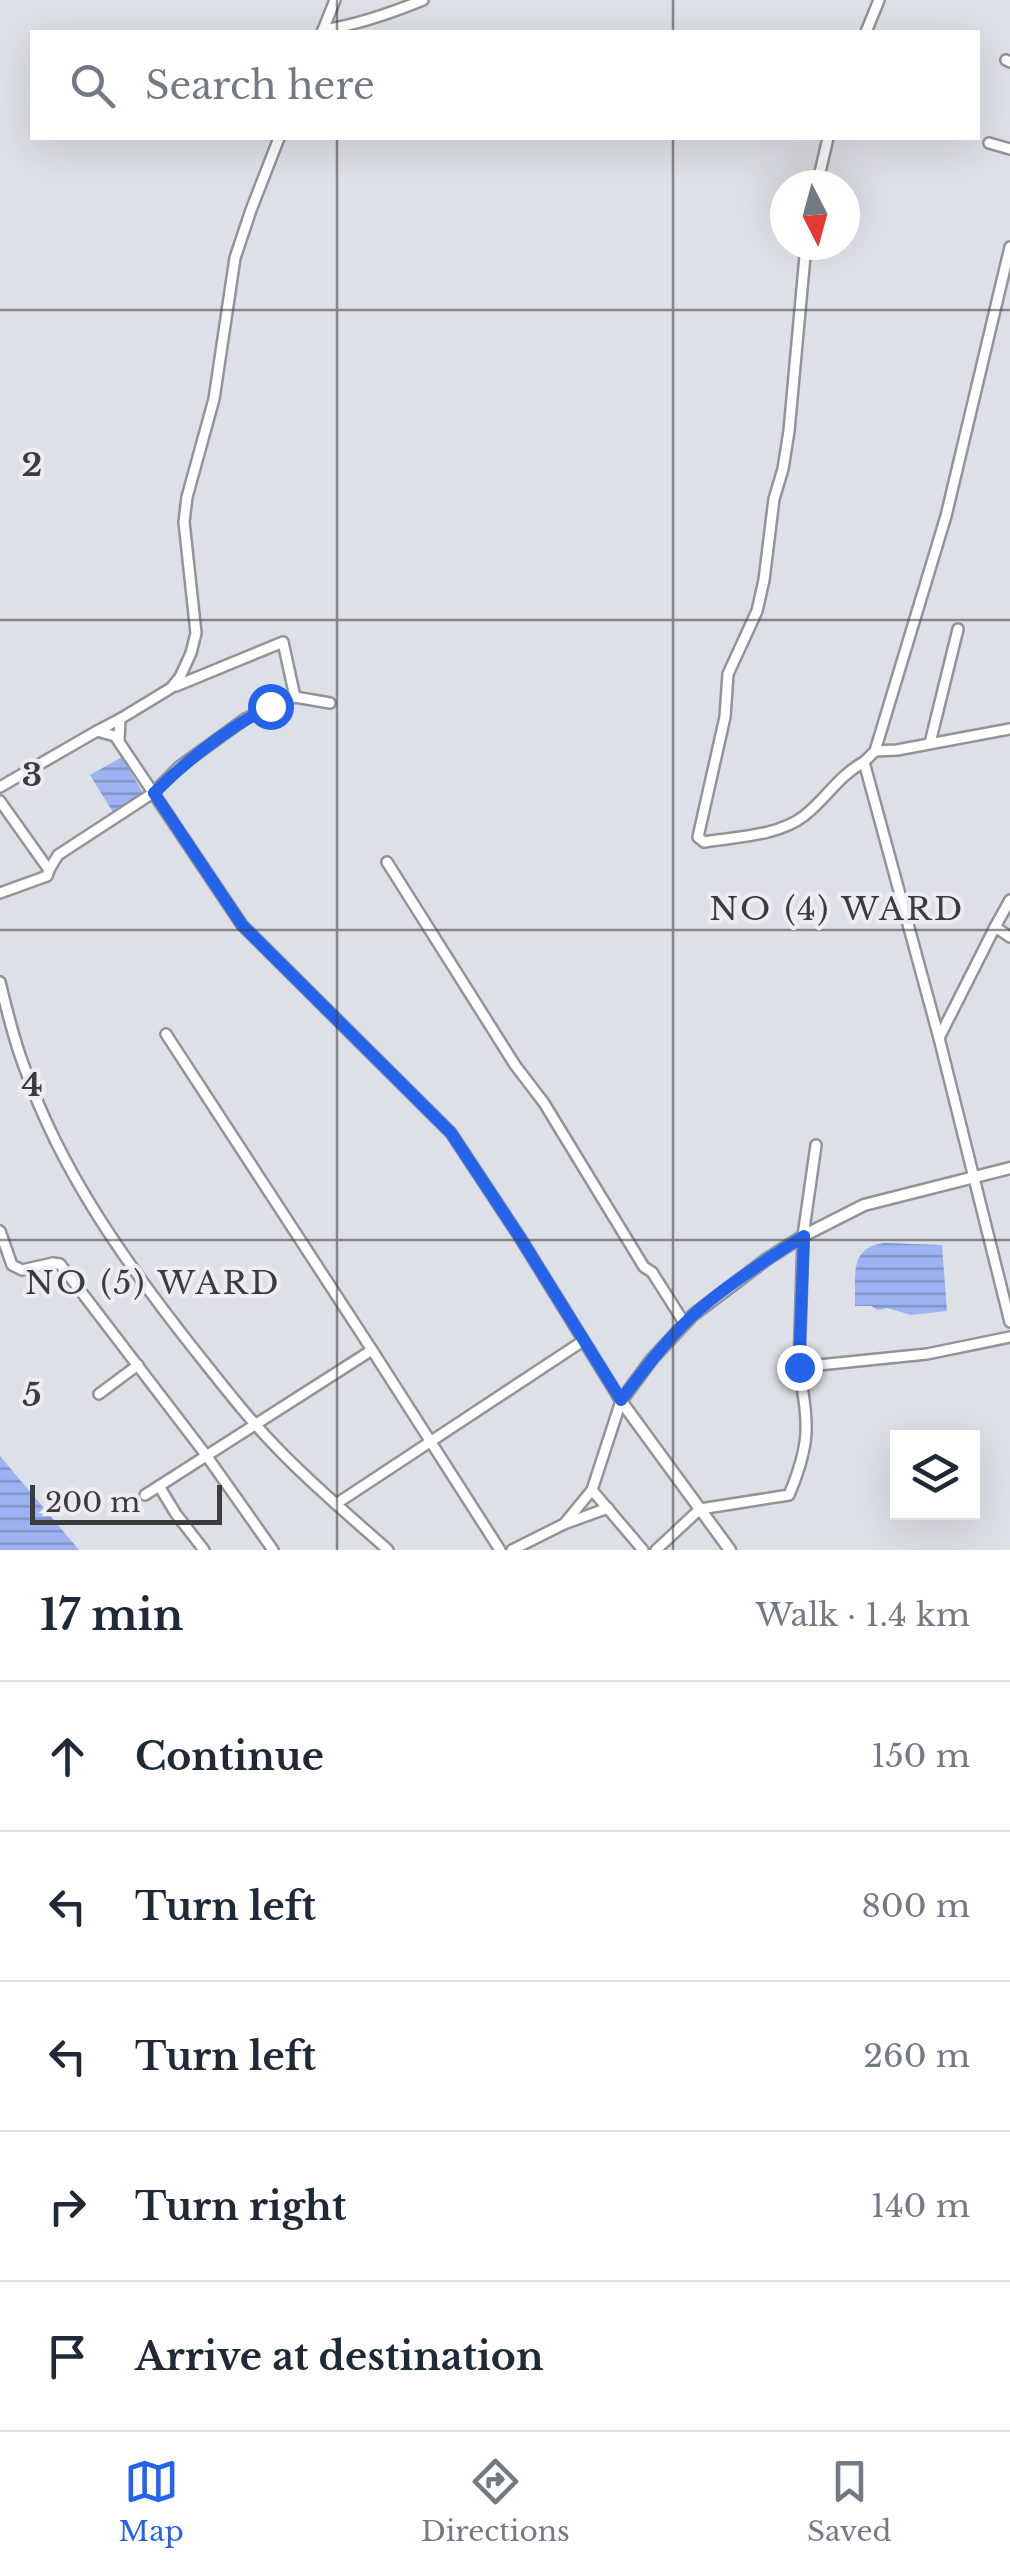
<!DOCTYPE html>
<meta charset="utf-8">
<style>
:root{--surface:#fff;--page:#f6f6f7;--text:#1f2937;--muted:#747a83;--line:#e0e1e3;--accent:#2563eb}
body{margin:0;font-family:"Libre Baskerville",serif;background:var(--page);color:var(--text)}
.controls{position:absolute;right:30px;bottom:30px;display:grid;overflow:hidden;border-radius:0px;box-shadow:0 10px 40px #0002}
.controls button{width:90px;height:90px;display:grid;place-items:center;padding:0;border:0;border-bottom:2px solid var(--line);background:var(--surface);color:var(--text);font:50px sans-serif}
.compass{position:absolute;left:770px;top:170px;width:90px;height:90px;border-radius:50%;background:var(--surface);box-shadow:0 10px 40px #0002;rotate:174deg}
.scale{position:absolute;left:30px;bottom:25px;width:192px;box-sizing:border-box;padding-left:10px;border:5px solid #3b3c3e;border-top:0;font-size:28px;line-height:35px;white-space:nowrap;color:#3b3c3e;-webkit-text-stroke:8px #ebedf3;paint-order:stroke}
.stop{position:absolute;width:30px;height:30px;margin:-22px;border:8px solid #2563eb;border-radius:50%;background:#fff}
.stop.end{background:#2563eb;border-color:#fff;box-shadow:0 2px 10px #0008}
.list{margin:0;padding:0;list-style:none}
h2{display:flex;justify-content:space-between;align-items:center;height:130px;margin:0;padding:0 40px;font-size:42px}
h2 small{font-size:32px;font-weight:400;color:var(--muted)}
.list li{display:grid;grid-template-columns:65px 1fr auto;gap:30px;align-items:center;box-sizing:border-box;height:150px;padding:0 40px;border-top:2px solid var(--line)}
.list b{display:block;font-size:38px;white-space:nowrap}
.list em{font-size:32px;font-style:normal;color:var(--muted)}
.icon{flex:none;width:55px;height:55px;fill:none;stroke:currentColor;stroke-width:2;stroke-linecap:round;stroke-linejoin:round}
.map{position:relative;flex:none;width:1010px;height:1550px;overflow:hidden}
.search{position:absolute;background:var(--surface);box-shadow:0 10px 40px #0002;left:30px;right:30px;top:30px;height:110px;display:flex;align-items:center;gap:25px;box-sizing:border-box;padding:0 35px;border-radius:0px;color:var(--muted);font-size:38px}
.sheet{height:880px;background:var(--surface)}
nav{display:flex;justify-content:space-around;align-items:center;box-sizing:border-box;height:140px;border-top:2px solid var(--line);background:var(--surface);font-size:28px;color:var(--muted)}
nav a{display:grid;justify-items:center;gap:5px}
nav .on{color:var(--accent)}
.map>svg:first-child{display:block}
.water{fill:url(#water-rules)}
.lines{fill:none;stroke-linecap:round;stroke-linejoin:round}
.minor-casing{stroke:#92949a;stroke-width:14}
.major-casing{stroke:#92949a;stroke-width:15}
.minor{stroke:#fff;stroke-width:9}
.major{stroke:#fff;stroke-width:10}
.route{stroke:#2563eb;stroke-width:12}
.grid{fill:none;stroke:#3b3c3e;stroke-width:2.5;stroke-opacity:0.55}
.labels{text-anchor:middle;stroke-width:8;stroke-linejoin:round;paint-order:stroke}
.quarter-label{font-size:32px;letter-spacing:2.5px;fill:#3b3c3e;stroke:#ebedf3}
.grid-label{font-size:32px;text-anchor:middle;font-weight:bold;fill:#3b3c3e;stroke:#ebedf3;stroke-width:8;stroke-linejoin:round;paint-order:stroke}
</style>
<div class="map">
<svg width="1010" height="1550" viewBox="0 0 1010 1550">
<defs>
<pattern id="water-rules" width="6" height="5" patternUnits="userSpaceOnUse" patternTransform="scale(2.5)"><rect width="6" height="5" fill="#9db2f1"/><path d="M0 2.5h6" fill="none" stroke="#8192c5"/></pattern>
</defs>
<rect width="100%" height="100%" fill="#dde0e6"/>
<g class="water">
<path d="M 122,757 L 144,795 L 114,814 L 90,775 Z"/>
<path d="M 884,1243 L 942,1245 L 947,1311 L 911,1315 L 887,1308 L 878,1310 L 871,1306 L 855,1306 C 856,1277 848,1248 884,1243 Z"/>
<path d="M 0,1456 L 79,1550 L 0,1550 Z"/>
</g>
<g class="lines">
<g class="minor-casing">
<g id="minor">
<path d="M 323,30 L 335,0"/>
<path d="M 322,32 L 323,30 C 357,25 391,13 423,0"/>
<path d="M 866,32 L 879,0"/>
<path d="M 1006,60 L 1010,62"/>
<path d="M 989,143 L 1010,149"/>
<path d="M 817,185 L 828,138"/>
<path d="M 806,245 L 789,431 L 783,469 L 774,499 L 764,580 L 757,611 L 728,674 L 725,717 L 698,837 L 704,842 C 735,837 778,836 804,816 C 827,798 838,776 864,762 L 939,1038 L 1010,1322"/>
<path d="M 176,686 L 283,642 L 295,697"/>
<path d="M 120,719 L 171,688 L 180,677 L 191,653 L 196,633 L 184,522 L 187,497 L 214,399 L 235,258 L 251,210 L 279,138"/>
<path d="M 97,731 L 120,719 L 119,740"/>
<path d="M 930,743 L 958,629"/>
<path d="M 875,751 L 897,750 L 1010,729"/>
<path d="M 864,762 L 875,751 L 946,516 L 1010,247"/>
<path d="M 0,787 L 97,731 L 115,736 L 242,925 L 451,1133 L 519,1236 L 621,1401 L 592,1490 L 564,1524 L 512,1550"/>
<path d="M 0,801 L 49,870 L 47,876 L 0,893"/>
<path d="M 387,862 L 515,1065 L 544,1103 L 644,1267 L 652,1272 L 685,1324"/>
<path d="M 49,870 L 58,855 L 153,793 L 179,767 L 245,719 L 270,706 L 295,697 L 330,703"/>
<path d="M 1010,900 L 995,927 L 1010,937"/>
<path d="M 0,982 C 7,1011 14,1041 25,1069 C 61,1172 126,1263 193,1348 C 221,1383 249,1420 281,1452 C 315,1487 352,1518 388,1550"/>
<path d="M 939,1038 L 995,927"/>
<path d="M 0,1231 L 12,1265 L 22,1270 L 53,1263 L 60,1264 L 206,1455 L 273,1550"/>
<path d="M 372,1350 L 500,1550"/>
<path d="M 799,1367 L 803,1236 L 816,1145"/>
<path d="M 99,1394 L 138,1365"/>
<path d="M 159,1486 L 176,1514 L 204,1550"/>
<path d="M 592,1490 L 643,1550"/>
<path d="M 145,1495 L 372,1350 L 166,1034"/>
<path d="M 336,1504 L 583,1341"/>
<path d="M 564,1524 L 608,1508"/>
<path d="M 656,1550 L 700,1509 L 789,1495 C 812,1440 808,1424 799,1367 L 927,1354 L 1010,1337"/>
</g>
</g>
<g class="major-casing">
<path id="major" d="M 730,1550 L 621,1401 L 652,1359 L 693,1315 L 767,1259 L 803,1236 L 864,1205 L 1010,1168"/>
</g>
<use href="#minor" class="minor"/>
<use href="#major" class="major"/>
</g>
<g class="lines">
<path class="route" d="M 270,706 C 227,729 188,759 154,793 L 242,925 L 451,1133 L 519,1236 L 621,1400 C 643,1371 664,1343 691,1317 C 722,1288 767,1259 804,1236 L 799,1367"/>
</g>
<path class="grid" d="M 337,0 L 337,32M 673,0 L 673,32M 337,138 L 337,1550M 673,138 L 673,1550M 0,310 L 1010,310M 0,620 L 1010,620M 0,930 L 1010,930M 0,1240 L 1010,1240"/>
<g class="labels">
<g class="quarter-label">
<text x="837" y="920">NO (4) WARD</text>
<text x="153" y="1294">NO (5) WARD</text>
</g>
</g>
<g class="grid-label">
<text x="32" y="476">2</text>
<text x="32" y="786">3</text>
<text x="32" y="1096">4</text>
<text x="32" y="1406">5</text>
</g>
</svg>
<div class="controls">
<button><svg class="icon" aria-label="layers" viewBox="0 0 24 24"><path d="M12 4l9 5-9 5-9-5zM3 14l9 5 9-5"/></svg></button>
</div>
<svg class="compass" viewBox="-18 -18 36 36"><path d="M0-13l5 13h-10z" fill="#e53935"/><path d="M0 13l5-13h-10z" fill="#747a83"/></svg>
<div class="scale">200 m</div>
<div class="stop" style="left:270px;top:706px"></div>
<div class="stop end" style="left:799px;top:1367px"></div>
<div class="search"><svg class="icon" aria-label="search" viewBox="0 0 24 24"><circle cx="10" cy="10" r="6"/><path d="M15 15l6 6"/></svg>Search here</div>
</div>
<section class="sheet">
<h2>17 min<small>Walk · 1.4 km</small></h2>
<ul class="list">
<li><svg class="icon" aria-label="ahead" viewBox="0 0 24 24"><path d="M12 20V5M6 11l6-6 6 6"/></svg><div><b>Continue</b></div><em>150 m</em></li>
<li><svg class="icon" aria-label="left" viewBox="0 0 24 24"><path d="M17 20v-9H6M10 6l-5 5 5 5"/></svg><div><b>Turn left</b></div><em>800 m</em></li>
<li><svg class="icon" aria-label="left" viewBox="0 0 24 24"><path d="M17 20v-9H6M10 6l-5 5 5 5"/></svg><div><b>Turn left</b></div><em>260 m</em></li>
<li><svg class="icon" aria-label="right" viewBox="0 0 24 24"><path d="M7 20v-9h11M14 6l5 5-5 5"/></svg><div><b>Turn right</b></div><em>140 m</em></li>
<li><svg class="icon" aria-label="arrive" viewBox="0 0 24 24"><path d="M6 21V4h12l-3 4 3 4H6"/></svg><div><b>Arrive at destination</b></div></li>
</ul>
</section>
<nav>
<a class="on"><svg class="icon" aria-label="map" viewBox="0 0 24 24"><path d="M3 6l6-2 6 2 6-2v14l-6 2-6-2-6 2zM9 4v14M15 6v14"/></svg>Map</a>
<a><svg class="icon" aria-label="directions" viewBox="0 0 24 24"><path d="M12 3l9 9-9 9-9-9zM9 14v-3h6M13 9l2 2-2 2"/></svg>Directions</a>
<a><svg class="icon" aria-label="saved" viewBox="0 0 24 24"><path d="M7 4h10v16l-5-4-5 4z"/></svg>Saved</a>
</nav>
